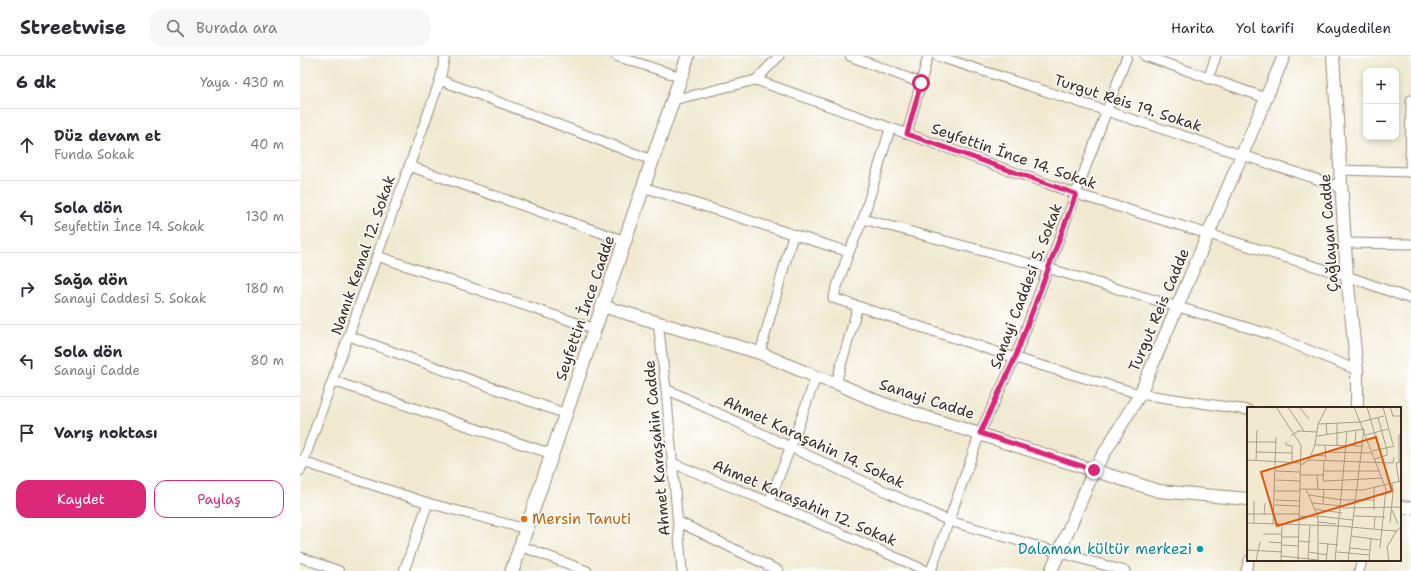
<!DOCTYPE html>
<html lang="tr">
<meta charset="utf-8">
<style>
:root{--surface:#fff;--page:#f7f7f7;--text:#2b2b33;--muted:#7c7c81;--line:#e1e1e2;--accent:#db2777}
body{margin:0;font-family:"Shantell Sans",sans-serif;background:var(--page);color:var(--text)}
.controls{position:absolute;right:12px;top:12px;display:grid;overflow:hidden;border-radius:8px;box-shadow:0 2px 6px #0003}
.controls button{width:36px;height:36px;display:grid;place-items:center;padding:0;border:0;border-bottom:1px solid var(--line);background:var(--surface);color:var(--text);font:20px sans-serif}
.stop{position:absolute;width:12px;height:12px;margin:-9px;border:3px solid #db2777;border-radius:50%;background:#fff}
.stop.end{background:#db2777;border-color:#fff;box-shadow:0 1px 4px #0008}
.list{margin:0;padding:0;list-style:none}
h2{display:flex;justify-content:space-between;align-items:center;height:52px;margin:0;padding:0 16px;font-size:17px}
h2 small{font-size:13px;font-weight:400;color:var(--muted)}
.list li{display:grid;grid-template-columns:26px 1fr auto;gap:12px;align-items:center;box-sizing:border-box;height:72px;padding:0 16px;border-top:1px solid var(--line)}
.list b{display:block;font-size:15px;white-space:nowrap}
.list p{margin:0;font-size:13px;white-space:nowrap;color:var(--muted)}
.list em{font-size:13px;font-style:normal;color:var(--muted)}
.actions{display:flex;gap:8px;padding:12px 16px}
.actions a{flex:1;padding:9px 0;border:1px solid var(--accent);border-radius:12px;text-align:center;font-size:14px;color:var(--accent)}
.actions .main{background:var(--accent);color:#fff}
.icon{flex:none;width:22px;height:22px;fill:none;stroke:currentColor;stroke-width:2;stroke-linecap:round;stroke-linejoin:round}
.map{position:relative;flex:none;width:1111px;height:515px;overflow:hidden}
header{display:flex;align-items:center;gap:24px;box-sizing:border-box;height:56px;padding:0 20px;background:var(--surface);border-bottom:1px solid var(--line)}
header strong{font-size:19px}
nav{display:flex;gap:22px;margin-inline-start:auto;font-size:14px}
.search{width:280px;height:36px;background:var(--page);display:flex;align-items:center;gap:10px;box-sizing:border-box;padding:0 14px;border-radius:12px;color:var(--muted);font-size:15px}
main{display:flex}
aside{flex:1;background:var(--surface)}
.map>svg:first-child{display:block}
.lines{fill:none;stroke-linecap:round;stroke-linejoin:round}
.minor-casing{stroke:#968a77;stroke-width:11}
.tertiary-casing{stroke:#968a77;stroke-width:14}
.secondary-casing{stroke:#968a77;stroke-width:15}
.minor{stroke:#fff;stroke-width:9}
.tertiary{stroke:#fff;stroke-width:12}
.secondary{stroke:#fff;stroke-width:13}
.route{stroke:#db2777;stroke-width:5}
.food-dot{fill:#e8710a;stroke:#fff;stroke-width:1.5}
.culture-dot{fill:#0f9aa8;stroke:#fff;stroke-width:1.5}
.labels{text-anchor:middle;stroke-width:3;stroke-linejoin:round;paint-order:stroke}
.street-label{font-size:15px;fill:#3b2a1e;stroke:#fff}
.food-label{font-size:15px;fill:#c56008;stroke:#fff;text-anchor:start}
.culture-label{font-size:15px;fill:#0d838f;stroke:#fff;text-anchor:end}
.inset-road{fill:none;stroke:#a89d89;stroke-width:1}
.view{fill:#df570d;fill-opacity:0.15;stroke:#df570d;stroke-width:2}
.inset-edge{fill:none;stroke:#3b2a1e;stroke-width:2}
</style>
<header>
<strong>Streetwise</strong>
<div class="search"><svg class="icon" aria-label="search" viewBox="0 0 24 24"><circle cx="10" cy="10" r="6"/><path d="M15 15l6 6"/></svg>Burada ara</div>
<nav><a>Harita</a><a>Yol tarifi</a><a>Kaydedilen</a></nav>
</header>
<main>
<aside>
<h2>6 dk<small>Yaya · 430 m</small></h2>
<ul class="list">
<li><svg class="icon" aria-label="ahead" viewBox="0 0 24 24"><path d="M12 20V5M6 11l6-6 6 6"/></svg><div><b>Düz devam et</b><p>Funda Sokak</p></div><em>40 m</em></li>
<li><svg class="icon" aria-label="left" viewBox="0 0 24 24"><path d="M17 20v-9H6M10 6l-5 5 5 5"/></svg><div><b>Sola dön</b><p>Seyfettin İnce 14. Sokak</p></div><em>130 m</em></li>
<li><svg class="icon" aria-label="right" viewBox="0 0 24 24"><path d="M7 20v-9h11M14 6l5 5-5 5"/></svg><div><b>Sağa dön</b><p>Sanayi Caddesi 5. Sokak</p></div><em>180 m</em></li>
<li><svg class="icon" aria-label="left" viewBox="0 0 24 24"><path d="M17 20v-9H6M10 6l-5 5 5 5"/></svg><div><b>Sola dön</b><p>Sanayi Cadde</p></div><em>80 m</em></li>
<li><svg class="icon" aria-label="arrive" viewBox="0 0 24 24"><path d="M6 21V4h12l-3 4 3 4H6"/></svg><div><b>Varış noktası</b></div></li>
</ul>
<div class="actions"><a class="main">Kaydet</a><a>Paylaş</a></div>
</aside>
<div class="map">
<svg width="1111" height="515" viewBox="0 0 1111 515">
<rect width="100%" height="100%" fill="#fff"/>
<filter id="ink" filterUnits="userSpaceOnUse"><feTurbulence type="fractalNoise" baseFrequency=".025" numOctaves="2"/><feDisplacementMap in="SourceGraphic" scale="8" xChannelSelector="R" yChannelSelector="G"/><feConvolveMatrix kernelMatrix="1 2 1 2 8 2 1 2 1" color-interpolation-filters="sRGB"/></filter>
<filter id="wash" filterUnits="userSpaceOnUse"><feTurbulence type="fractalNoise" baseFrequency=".012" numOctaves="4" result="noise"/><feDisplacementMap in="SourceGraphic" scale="16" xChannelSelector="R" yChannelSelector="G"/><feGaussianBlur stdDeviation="0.9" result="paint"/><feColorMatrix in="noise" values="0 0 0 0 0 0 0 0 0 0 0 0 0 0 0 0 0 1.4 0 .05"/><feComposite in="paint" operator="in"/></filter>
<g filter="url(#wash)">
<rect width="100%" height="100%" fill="#f0e9d0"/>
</g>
<g filter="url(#ink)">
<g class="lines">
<g class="minor-casing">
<g id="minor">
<path d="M 316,0 L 381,21"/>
<path d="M 550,0 L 621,27"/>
<path d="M 637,0 L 1041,131"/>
<path d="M 845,0 L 966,42"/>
<path d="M 908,23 L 916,0"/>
<path d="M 140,24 L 352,104"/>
<path d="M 456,24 L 479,0"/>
<path d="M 373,44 L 456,24 L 776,138 L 1047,220 L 1111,243"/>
<path d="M 590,73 L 563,163 L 549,196 L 533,242 L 715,302 L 840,338 L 948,354"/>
<path d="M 607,78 L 628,0"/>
<path d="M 109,110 L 325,185"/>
<path d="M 1040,114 L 1111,116"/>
<path d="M 1110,116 L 1111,44"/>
<path d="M 343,131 L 549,196"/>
<path d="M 563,163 L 747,212 L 969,278 L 1057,314"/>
<path d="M 1045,187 L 1111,188"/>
<path d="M 77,200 L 295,273"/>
<path d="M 358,266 L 366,333 L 382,515"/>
<path d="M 49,280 L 266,358"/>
<path d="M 460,297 L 493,179"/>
<path d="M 33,325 L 252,398"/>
<path d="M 536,327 L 558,250"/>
<path d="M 366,333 L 649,465 L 825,515"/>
<path d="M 0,405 L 128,447 L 226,473"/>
<path d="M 372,407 L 469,446 L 627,515"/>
<path d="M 0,415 L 140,24 L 145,0"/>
<path d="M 469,446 L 491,390 L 516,321"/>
<path d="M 379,466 L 479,515"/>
<path d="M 221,490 L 287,515"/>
<path d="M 0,501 L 39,515"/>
<path d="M 104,515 L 128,447"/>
<path d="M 631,515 L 680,377 L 715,302 L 827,0"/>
<path d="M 946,515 L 949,504"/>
<path d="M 1059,515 L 1062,504"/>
</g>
</g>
<g class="tertiary-casing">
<g id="tertiary">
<path d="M 1033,0 L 1047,220 L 1057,314 L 1057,352"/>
<path d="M 302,250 L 460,297 L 516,321 L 536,327 L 581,347 L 859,435 L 948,443"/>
<path d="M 1100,451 L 1111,452"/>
<path d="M 751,515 L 794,414 L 840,338 L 984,0"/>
</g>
</g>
<g class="secondary-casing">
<path id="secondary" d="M 212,515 L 388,0"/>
</g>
<use href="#minor" class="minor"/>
<use href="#tertiary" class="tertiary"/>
<use href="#secondary" class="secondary"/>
</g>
</g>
<g class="lines" filter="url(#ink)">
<path class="route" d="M 621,27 L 607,78 L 776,138 L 715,302 L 680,377 L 794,414"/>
</g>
<circle class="food-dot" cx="224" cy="463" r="4"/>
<circle class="culture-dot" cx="900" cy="493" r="4"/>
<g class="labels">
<g class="street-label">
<text transform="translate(828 47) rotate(18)" y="5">Turgut Reis 19. Sokak</text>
<text transform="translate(714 100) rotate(19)" y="5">Seyfettin İnce 14. Sokak</text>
<text transform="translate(1029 177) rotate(-94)" y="5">Çağlayan Cadde</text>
<text transform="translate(63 199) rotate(-71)" y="5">Namık Kemal 12. Sokak</text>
<text transform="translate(726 230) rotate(-69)" y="5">Sanayi Caddesi 5. Sokak</text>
<text transform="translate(285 252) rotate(-71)" y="5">Seyfettin İnce Cadde</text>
<text transform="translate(859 254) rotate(-67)" y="5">Turgut Reis Cadde</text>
<text transform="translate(627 343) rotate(18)" y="5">Sanayi Cadde</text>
<text transform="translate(514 386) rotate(25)" y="5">Ahmet Karaşahin 14. Sokak</text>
<text transform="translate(357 392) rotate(-95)" y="5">Ahmet Karaşahin Cadde</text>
<text transform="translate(505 447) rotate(23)" y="5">Ahmet Karaşahin 12. Sokak</text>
</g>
<g class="food-label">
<text x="232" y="468">Mersin Tanuti</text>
</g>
<g class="culture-label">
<text x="892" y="498">Dalaman kültür merkezi</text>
</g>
</g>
<g transform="translate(947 351)">
<rect width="154" height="154" fill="#f0e9d0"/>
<path class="inset-road" d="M 29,0 L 54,38 L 51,154M 41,0 L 57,24M 52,0 L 62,12M 107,0 L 139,82 L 133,141M 120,0 L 132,42M 136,0 L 146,38M 143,0 L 146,9 L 154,9M 79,16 L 80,28M 90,16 L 90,39M 71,17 L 114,15 L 137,9M 119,28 L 141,22M 44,29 L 51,24 L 70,25M 70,29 L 117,22 L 101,154M 0,35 L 29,35M 39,35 L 39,38 L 45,39 L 45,55M 68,38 L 115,39M 78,38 L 79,54M 108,39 L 109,24M 125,44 L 148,39M 9,45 L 45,46M 79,45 L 125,46M 65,48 L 79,49M 128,52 L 140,48 L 140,43 L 131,11M 0,53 L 54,56M 9,53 L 10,23M 62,53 L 68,38 L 71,17 L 80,0M 77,54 L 76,74 L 79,74M 152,55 L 152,28 L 154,28M 54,58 L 62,53 L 146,56 L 147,50M 29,64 L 53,65M 77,64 L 133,64M 53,68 L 77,68M 70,68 L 71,82M 29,73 L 53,74M 79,74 L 135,71M 152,75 L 149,56 L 154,55M 127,81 L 127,103M 53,82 L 116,83 L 154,74M 59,82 L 71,110 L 71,154M 28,84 L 53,84M 62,88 L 96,93 L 128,93M 28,93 L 53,94M 7,94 L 7,116M 65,96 L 95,99M 76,97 L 77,82M 27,98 L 52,99M 95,101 L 153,100M 68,102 L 95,106M 145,103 L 151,117M 0,107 L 52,107M 17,108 L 18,96M 52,109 L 71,110M 70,109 L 106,113M 106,109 L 138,110M 71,115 L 89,117M 0,116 L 93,119 L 136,123 L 149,124 L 154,120M 143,116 L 146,85 L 145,77M 26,117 L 29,30M 127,122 L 128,110M 16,127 L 35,127M 104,129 L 134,133M 35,130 L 51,130M 51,134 L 63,135M 22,135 L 35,136M 72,136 L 91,138M 35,138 L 51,139M 103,141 L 123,143M 0,143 L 35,145M 62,145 L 80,148M 90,145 L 122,148M 35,149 L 71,153M 61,152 L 63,118M 9,154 L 13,135M 34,154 L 35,117M 79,154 L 81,137M 88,154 L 100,25M 122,154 L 124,132M 142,154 L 140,140 L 150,123"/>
<path class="view" d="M 129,30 L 145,84 L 30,119 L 14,65 Z"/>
<rect width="154" height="154" class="inset-edge"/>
</g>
</svg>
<div class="controls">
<button>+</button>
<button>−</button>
</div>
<div class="stop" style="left:621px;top:27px"></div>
<div class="stop end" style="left:794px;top:414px"></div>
</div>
</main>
